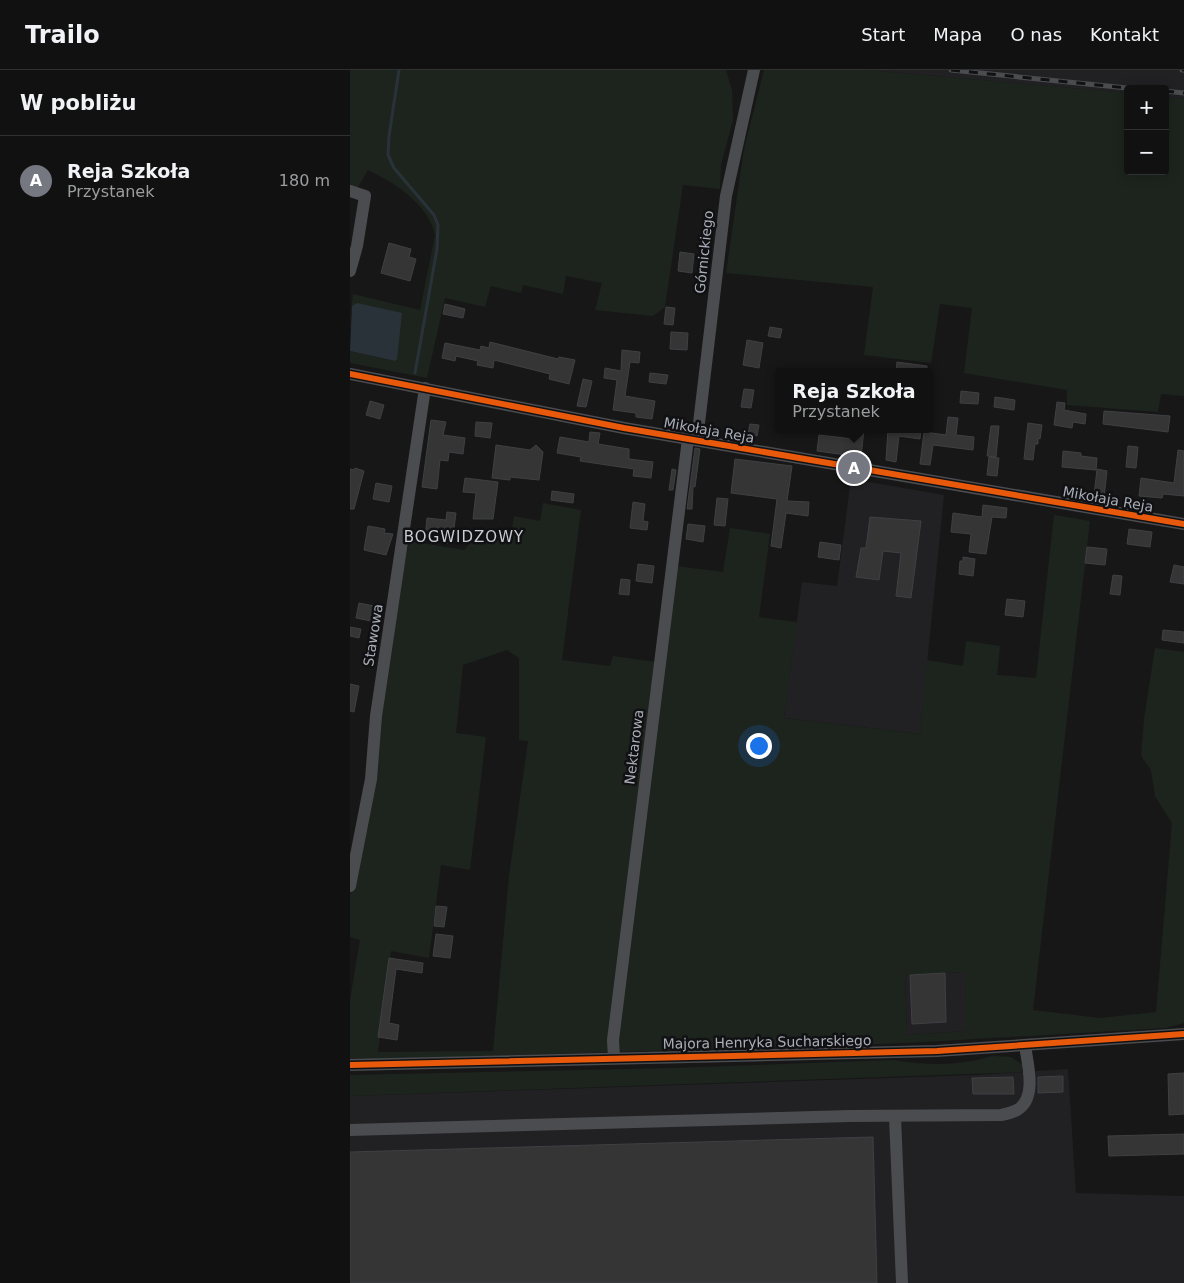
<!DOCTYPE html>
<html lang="pl">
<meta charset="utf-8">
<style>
:root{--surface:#111;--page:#1e1f1f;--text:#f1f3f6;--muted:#9c9d9f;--line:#303131;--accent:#757880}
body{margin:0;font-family:"DejaVu Sans",sans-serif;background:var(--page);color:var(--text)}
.controls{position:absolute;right:15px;top:15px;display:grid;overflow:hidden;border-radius:5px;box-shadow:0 2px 12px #0003}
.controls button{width:45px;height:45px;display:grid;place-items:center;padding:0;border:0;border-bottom:1px solid var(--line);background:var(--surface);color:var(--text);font:25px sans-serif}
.you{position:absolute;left:408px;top:675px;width:18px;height:18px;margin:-12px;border:4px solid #fff;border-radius:50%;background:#1a73e8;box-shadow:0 0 0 8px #1a73e833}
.badge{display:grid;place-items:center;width:32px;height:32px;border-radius:50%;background:var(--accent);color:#fff;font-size:16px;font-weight:700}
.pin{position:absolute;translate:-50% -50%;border:2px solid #fff;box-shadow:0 1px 5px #0006}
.popup{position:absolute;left:425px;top:298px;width:158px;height:65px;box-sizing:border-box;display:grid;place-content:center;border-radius:5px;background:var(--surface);filter:drop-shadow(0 1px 4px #0005);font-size:16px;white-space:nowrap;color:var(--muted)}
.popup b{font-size:19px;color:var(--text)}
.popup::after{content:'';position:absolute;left:50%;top:100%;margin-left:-10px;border:10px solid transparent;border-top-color:var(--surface)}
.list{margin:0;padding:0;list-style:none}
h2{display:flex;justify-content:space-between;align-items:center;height:65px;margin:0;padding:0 20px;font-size:21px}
h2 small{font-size:16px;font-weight:400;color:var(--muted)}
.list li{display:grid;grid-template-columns:32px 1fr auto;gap:15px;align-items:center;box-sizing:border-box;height:90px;padding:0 20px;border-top:1px solid var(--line)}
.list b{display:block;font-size:19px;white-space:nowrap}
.list p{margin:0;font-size:16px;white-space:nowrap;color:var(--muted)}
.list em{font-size:16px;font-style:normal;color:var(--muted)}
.map{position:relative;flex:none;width:834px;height:1213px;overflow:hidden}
header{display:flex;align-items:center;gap:30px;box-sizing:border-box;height:70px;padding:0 25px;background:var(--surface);border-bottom:1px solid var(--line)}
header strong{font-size:24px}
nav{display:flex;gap:28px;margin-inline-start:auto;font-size:18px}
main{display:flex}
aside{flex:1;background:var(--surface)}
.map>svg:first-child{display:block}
.built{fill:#212123}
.green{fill:#1d241e;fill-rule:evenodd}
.water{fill:#2a3239}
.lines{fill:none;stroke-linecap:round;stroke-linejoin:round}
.stream{stroke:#2a3239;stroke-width:3}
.building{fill:#353536;stroke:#3f4043}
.minor{stroke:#4b4c50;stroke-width:12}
.rail-casing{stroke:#4b4c4f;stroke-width:5}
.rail{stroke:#111113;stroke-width:3;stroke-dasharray:9;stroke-linecap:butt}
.cycleway-casing{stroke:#111113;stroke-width:9}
.cycleway{stroke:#e8590c;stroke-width:6}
.labels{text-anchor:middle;stroke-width:5;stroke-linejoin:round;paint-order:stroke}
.street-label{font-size:14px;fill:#a8adb8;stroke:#111113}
.neighbourhood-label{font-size:15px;letter-spacing:1px;fill:#c9ccd4;stroke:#111113}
</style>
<header>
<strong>Trailo</strong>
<nav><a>Start</a><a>Mapa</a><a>O nas</a><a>Kontakt</a></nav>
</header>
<main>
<aside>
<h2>W pobliżu<small></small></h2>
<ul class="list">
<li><span class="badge">A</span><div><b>Reja Szkoła</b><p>Przystanek</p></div><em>180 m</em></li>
</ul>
</aside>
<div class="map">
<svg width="834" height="1213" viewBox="0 0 834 1213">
<rect width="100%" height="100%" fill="#171717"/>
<g class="built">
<path d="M 517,0 L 834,0 L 834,29 L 815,27 L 815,19 L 778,19 L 778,23 Z"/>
<path d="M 501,409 L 594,425 L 570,664 L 434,648 L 452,512 L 487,516 Z"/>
<path d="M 615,902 L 617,961 L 557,965 L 555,905 Z"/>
<path d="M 718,999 L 726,1123 L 834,1126 L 834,1213 L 0,1213 L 0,1026 L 627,1005 Z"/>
</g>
<g class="green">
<path d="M 0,0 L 376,0 L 382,20 L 383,50 L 371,95 L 370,119 L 333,115 L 315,237 L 303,246 L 245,240 L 252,213 L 216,206 L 213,224 L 173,215 L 171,223 L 141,216 L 135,237 L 95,228 L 77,308 L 0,293 L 0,281 L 44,291 L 2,236 L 0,250 L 3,224 L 70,240 L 85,165 C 78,134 45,113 18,100 L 7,119 L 0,116 Z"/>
<path d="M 414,0 L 517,0 L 778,23 L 778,101 L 815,101 L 815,27 L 834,29 L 834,326 L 811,324 L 808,342 L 717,335 L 717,320 L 614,303 L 622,238 L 590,234 L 581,293 L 514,285 L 523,217 L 376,203 L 394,79 Z"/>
<path d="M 193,433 L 231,440 L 212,590 L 260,596 L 263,586 L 306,592 L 318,495 L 373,502 L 380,458 L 420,464 L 409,547 L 447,552 L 434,648 L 570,664 L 577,590 L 613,596 L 616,571 L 650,576 L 647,605 L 686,608 L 704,445 L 740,451 L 683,940 L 750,948 L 806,942 L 822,753 L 805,726 L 801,700 L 791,686 L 794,649 L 805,578 L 834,582 L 834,953 L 816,958 L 558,973 L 0,990 L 0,930 L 10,870 L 0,867 L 0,825 L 11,779 L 38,584 L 59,471 L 114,480 L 126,467 L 160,472 L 164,446 L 190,451 ZM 157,580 L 169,588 L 169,670 L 178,671 L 159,806 L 143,981 L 28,982 L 41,881 L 79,888 L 91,795 L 120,800 L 136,667 L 106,663 L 113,595 ZM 615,902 L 616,961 L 557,965 L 555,905 Z"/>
<path d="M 642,986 L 661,987 L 672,994 L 672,1002 L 0,1026 L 0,1005 L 323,998 L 544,990 C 578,996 608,996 642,986 Z"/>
</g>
<path class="water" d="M 7,233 L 52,243 L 47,289 L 45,291 L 0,281 L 2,236 Z"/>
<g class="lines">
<path class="stream" d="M 49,0 L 39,66 L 38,85 L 44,98 L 84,145 L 88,155 L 87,179 L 65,303"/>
</g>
<g class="building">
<path d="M 39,173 L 61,179 L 59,187 L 66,189 L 60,211 L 31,203 Z"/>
<path d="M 330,182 L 344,184 L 342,203 L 328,201 Z"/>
<path d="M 95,234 L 115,239 L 113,248 L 93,244 Z"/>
<path d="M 316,237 L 325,238 L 323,255 L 314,254 Z"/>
<path d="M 420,257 L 432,259 L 430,268 L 418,266 Z"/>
<path d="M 321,262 L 338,263 L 337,280 L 320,279 Z"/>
<path d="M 397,270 L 413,273 L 409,298 L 393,295 Z"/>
<path d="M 140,272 L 208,289 L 209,287 L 225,290 L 219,314 L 199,309 L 200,304 L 144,290 L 143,298 L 127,295 L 128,291 L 106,286 L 105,291 L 92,288 L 95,273 L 130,280 L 131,276 L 139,278 Z"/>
<path d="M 272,280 L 290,282 L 289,293 L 280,292 L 275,326 L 305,331 L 302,349 L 286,347 L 286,343 L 263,340 L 267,310 L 254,308 L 255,298 L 271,301 Z"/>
<path d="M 547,292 L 577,296 L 577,302 L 546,302 Z"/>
<path d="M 300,303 L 318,305 L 316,314 L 299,312 Z"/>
<path d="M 233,309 L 242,311 L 236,337 L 227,336 Z"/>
<path d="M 394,319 L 404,320 L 401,338 L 391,337 Z"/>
<path d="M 611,321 L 629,323 L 628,334 L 610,333 Z"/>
<path d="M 645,327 L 665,330 L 664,340 L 644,337 Z"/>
<path d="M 20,331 L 34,335 L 30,349 L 16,345 Z"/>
<path d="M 707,332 L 715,333 L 714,340 L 736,344 L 735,354 L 723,352 L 722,358 L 704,355 Z"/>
<path d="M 754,341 L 820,346 L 818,362 L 753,354 Z"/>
<path d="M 598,347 L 608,348 L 606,365 L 624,367 L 623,380 L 583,375 L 580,395 L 570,394 L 574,362 L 596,365 Z"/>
<path d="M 81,350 L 96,352 L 93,365 L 115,368 L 113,384 L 99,382 L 98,391 L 90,390 L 87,419 L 72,417 Z"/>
<path d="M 126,352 L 142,353 L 140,368 L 125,366 Z"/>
<path d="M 678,353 L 692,355 L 690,369 L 688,368 L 688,374 L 685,374 L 683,390 L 674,389 Z"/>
<path d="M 400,354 L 409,355 L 407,366 L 398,364 Z"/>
<path d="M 641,356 L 649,356 L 646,387 L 637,386 Z"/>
<path d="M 504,359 L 514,359 L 511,387 L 467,381 L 469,365 L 503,369 Z"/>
<path d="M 538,359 L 571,359 L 570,369 L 549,366 L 546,392 L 536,390 Z"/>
<path d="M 240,362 L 250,363 L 248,374 L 279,379 L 279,389 L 303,392 L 301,408 L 283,406 L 284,399 L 230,391 L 231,387 L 207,383 L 210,367 L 239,372 Z"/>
<path d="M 146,375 L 180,380 L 186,375 L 193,382 L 189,410 L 160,407 L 160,410 L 142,408 Z"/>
<path d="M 778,376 L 788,377 L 786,398 L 776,397 Z"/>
<path d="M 345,378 L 350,379 L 345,417 L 343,416 L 342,439 L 337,439 Z"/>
<path d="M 828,380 L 834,381 L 834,426 L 813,424 L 812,428 L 789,426 L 791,408 L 824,413 Z"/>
<path d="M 713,381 L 731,383 L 731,386 L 747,388 L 746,400 L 712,397 Z"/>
<path d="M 639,387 L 649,388 L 647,406 L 637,405 Z"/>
<path d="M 385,389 L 442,396 L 437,431 L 459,432 L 458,446 L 436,443 L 431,478 L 421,476 L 427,429 L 381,423 Z"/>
<path d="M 5,398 L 14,401 L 4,439 L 0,439 L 0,399 L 4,400 Z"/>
<path d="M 322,399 L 326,400 L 323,420 L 319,420 Z"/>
<path d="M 747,399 L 757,401 L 754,427 L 744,426 Z"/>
<path d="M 115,408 L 148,412 L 143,449 L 123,449 L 126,423 L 113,422 Z"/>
<path d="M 26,413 L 42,416 L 39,432 L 23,429 Z"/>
<path d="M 202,421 L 224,424 L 223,433 L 201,430 Z"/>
<path d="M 367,428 L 378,429 L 375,456 L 364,455 Z"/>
<path d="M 283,432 L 295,434 L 293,451 L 298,452 L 297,460 L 280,458 Z"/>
<path d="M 633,435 L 657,438 L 656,448 L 642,447 L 636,484 L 619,482 L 621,464 L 601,462 L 603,443 L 632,447 Z"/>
<path d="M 97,442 L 106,443 L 102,474 L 93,472 L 93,470 L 75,468 L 77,448 L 96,450 Z"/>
<path d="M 520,447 L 571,451 L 561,528 L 546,526 L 551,483 L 533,481 L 529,510 L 506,507 L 511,478 L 516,478 Z"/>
<path d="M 338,454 L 355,456 L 353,472 L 336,469 Z"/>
<path d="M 18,456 L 35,459 L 34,463 L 43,464 L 36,485 L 14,480 Z"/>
<path d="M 779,459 L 802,462 L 800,477 L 777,474 Z"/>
<path d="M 470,472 L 491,475 L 489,490 L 468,487 Z"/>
<path d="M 737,477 L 757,479 L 755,495 L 735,493 Z"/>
<path d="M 613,487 L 625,489 L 623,506 L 609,504 L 610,491 L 613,491 Z"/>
<path d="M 288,494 L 304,496 L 302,513 L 286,511 Z"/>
<path d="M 824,495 L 834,497 L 834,514 L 820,512 Z"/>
<path d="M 763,505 L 772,506 L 770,525 L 760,524 Z"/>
<path d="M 271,509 L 280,510 L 279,525 L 269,524 Z"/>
<path d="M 657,529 L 675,531 L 673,547 L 655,545 Z"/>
<path d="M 9,533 L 24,536 L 21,551 L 6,548 Z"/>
<path d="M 0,557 L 11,559 L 9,568 L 0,566 Z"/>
<path d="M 813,560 L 834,562 L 834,573 L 812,570 Z"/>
<path d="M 0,614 L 9,616 L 4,642 L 0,641 Z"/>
<path d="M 86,836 L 97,837 L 94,857 L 84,856 Z"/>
<path d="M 86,864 L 103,866 L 100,888 L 83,886 Z"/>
<path d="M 39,888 L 73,893 L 72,903 L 46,899 L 39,953 L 49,955 L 47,970 L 28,967 Z"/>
<path d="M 595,903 L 596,952 L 562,954 L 560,905 Z"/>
<path d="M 834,1003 L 834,1044 L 819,1045 L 818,1004 Z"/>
<path d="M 713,1006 L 713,1022 L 688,1023 L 688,1007 Z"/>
<path d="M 663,1007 L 664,1024 L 623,1024 L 622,1008 Z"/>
<path d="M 834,1064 L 834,1084 L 759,1086 L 758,1066 Z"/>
<path d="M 523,1067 L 527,1213 L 0,1213 L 0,1082 Z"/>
</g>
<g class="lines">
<g class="minor">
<path d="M 0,121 L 15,126 L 7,176 L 0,201"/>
<path d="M 0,304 L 274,358 L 834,454"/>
<path d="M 347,370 L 376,126 L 404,0"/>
<path d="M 0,816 L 21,709 L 26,646 L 75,318"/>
<path d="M 264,988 L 263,970 L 338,369"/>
<path d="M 0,995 L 587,981 L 834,964"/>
<path d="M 545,1047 L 552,1213"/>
<path d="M 0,1060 L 500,1046 L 651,1045 C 656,1044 662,1043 667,1040 C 687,1029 678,995 675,976"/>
</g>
<g class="rail-casing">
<g id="rail">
<path d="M 601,0 L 787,19"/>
<path d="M 832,0 L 834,0"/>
<path d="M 815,21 L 834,23"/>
</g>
</g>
<use href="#rail" class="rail"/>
<g class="cycleway-casing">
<g id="cycleway">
<path d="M 0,304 L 274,358 L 834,454"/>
<path d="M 0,995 L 587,981 L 834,964"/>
</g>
</g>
<use href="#cycleway" class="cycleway"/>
</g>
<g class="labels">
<g class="street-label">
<text transform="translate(354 182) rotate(-84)" y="5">Górnickiego</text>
<text transform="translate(359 360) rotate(10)" y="5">Mikołaja Reja</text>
<text transform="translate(758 429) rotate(10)" y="5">Mikołaja Reja</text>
<text transform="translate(23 565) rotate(-81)" y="5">Stawowa</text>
<text transform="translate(284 677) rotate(-83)" y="5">Nektarowa</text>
<text transform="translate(417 972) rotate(-1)" y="5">Majora Henryka Sucharskiego</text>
</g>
<g class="neighbourhood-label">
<text x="114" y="472">BOGWIDZOWY</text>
</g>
</g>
</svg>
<div class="controls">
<button>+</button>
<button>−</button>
</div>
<div class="you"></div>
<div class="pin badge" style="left:504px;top:398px">A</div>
<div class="popup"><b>Reja Szkoła</b>Przystanek</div>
</div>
</main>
